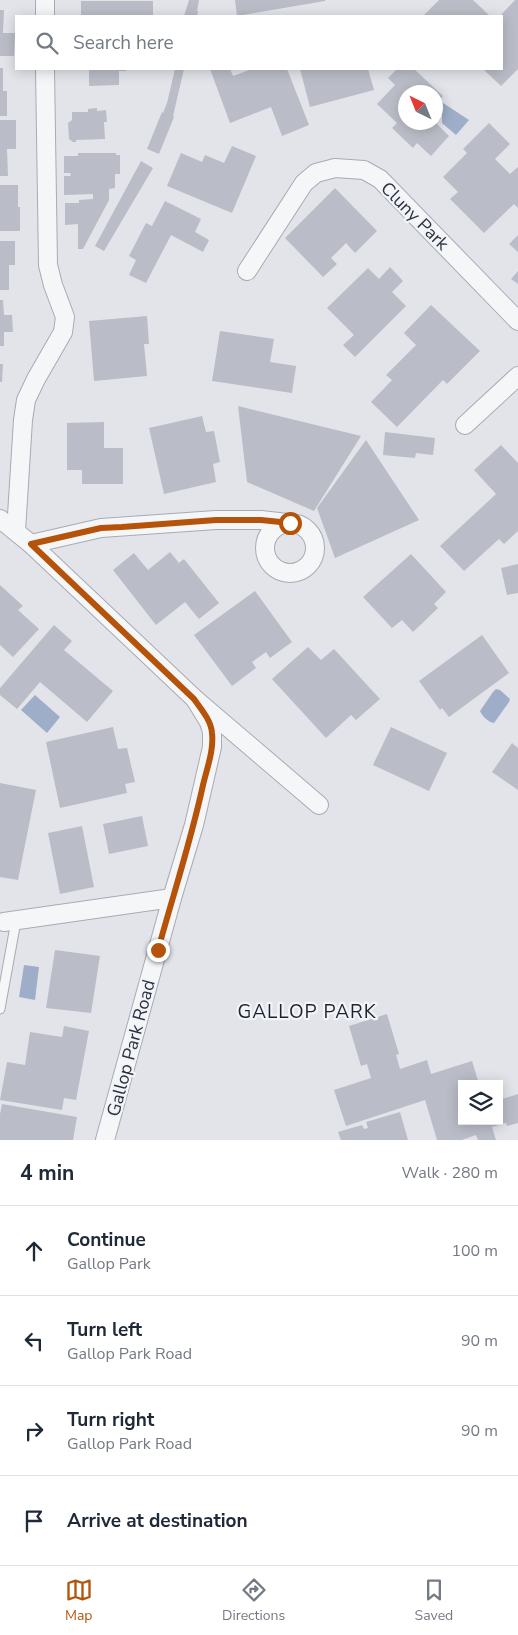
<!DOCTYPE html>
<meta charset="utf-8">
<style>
:root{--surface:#fff;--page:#f6f6f7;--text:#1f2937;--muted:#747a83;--line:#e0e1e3;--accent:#b45309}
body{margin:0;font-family:"Nunito Sans",sans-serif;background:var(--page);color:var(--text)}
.controls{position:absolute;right:15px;bottom:15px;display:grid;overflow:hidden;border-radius:0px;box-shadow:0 2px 12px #0003}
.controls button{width:45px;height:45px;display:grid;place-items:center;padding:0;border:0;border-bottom:1px solid var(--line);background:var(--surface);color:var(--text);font:25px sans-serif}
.compass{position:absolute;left:398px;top:85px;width:45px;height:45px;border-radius:50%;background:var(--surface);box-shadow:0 2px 12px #0003;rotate:317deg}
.stop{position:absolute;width:15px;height:15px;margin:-11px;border:4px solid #b45309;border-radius:50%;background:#fff}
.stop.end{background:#b45309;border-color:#fff;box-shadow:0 1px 5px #0008}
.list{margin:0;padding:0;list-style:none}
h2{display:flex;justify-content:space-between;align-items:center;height:65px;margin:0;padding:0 20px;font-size:21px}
h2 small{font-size:16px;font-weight:400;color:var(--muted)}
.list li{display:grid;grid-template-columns:32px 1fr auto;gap:15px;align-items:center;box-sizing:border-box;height:90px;padding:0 20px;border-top:1px solid var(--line)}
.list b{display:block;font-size:19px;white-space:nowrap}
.list p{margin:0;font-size:16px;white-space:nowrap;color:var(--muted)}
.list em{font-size:16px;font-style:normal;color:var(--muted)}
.icon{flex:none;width:28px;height:28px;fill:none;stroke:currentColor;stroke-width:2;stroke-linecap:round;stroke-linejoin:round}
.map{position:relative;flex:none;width:518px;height:1140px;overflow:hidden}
.search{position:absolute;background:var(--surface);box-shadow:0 2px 12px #0003;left:15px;right:15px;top:15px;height:55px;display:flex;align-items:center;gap:12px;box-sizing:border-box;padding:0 18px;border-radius:0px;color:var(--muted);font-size:19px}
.sheet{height:425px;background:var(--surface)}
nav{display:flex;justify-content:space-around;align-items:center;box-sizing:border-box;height:70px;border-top:1px solid var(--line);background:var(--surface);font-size:14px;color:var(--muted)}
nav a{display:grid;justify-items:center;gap:2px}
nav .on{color:var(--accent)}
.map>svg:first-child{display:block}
.water{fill:#9faec8}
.building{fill:#babdc7}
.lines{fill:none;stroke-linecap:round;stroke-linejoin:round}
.service-casing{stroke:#a7abb4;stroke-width:11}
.minor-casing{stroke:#a7abb4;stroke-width:20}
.service{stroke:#f5f6f8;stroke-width:9}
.minor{stroke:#f5f6f8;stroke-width:18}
.route{stroke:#b45309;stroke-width:6}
.labels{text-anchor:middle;stroke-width:4.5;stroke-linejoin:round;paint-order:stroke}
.street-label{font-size:18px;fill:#2b3141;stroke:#f2f4f7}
.neighbourhood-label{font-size:19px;letter-spacing:1px;fill:#1d2232;stroke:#f2f4f7}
</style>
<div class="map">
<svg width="518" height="1140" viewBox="0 0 518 1140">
<rect width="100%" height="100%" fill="#e2e4ea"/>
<g class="water">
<path d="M 440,101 L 469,120 L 456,135 L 442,123 L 442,115 L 436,109 L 436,106 Z"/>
<path d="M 496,689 L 500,690 L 510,699 L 509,702 L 494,723 C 488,722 482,716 480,711 L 493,692 Z"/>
<path d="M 35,695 L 60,717 L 47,733 L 21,710 Z"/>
<path d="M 24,965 L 39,967 L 35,1000 L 19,997 Z"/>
</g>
<g class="building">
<path d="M 189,0 L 199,0 L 197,11 L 198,11 L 197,16 L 184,16 Z"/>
<path d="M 235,0 L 325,0 L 325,1 L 237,16 Z"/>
<path d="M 439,0 L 473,0 L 490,16 L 423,16 Z"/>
<path d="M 515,0 L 518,0 L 518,69 L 501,86 L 483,69 L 502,69 L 502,16 L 500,16 Z"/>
<rect x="81" y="1" width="72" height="15"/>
<path d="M 0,10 L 4,10 L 3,33 L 15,33 L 14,56 L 0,56 Z"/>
<path d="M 0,68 L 3,68 L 3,91 L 7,91 L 7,116 L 0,116 Z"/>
<path d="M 89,69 L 126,69 L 126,71 L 119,71 L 119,85 L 89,86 Z"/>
<path d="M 175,69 L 184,69 L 173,116 L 174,117 L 159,154 L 147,149 L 162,112 L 163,113 L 167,103 Z"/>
<path d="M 210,69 L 230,69 L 233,76 L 252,69 L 287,69 L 309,125 L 282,136 L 271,107 L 230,123 Z"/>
<path d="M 300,69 L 368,69 L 374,90 L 310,107 Z"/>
<path d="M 397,69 L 414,69 L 443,96 L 436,104 L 436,92 L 406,92 L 406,122 L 435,122 L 449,136 L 431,156 L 417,143 L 413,148 L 392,128 L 397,123 L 377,104 L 395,85 L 388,78 Z"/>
<path d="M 97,108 L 97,111 L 106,110 L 107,122 L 104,122 L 105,139 L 76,140 L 76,142 L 73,142 L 69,139 L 68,123 L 72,120 L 72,112 L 88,112 L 88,109 Z"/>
<path d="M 0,120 L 16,120 L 16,149 L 7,149 L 8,176 L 0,176 Z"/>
<path d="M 489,123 L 510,144 L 495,159 L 510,174 L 518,167 L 518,208 L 514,204 L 484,233 L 450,199 L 458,192 L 443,177 L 467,153 L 463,149 Z"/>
<path d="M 232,146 L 256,156 L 232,213 L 167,186 L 181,153 L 202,162 L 205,155 L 224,163 Z"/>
<path d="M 78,153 L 116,153 L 116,155 L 120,155 L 120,174 L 115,174 L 115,188 L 109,189 L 109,200 L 83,249 L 78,249 L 78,224 L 65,225 L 65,203 L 79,203 L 79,200 L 93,199 L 93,194 L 64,195 L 64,176 L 70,176 L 71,175 L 70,173 L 64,173 L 64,156 L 78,156 Z"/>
<path d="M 141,161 L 153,168 L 104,251 L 95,246 Z"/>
<path d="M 0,185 L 18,185 L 18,207 L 20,207 L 20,231 L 0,231 Z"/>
<path d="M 335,188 L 377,231 L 355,253 L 346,243 L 331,258 L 337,264 L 323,277 L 285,238 Z"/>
<path d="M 165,201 L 201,219 L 195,232 L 209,240 L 203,252 L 171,235 L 146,283 L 129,275 L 136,260 L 129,256 L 146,223 L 152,226 Z"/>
<path d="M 518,235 L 518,252 L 509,244 Z"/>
<path d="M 0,241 L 15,241 L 15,265 L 9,265 L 9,290 L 0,290 Z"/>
<path d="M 390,267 L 403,281 L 392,292 L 406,306 L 355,357 L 343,345 L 354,335 L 327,308 L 368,268 L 379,279 Z"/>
<path d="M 518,271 L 518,284 L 511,279 Z"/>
<path d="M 0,300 L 3,300 L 4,315 L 12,315 L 13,332 L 4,332 L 4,346 L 0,346 Z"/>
<path d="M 431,305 L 480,351 L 447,384 L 443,380 L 397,427 L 371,402 L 392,380 L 386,375 L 416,345 L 404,333 Z"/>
<path d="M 147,316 L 149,344 L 144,344 L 147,376 L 94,381 L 89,321 Z"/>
<path d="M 220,331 L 274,339 L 270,362 L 296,366 L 292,393 L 212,381 Z"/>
<path d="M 0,364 L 3,364 L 2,382 L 0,382 Z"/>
<path d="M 238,406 L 361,436 L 314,511 L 247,482 Z"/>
<path d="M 202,416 L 206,432 L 214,431 L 220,462 L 213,464 L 216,482 L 164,494 L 149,428 Z"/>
<path d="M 104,422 L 104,448 L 123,448 L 123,484 L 82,484 L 82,470 L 67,470 L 67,423 Z"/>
<path d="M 385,432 L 435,438 L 433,455 L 416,453 L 415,458 L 383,455 Z"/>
<path d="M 366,440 L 419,520 L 335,558 L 317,508 Z"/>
<path d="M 501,445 L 518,463 L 518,531 L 504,544 L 499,539 L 464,571 L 440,546 L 496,494 L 474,470 Z"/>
<path d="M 170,552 L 179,563 L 184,559 L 219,603 L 199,619 L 185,602 L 156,625 L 113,570 L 134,553 L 148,570 Z"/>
<path d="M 411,554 L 446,592 L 434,604 L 438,608 L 413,632 L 402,620 L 392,628 L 363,597 Z"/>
<path d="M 518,564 L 518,593 L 507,595 L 501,568 Z"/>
<path d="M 0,585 L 23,606 L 18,610 L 39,629 L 13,657 L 0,645 Z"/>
<path d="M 255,591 L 292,642 L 270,658 L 266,652 L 252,662 L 256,668 L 232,686 L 194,635 Z"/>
<path d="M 54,625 L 72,641 L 64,650 L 113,691 L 87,722 L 40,682 L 17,709 L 0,695 L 0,688 Z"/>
<path d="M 482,635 L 509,673 L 449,717 L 442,708 L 440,710 L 419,681 Z"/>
<path d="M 308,647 L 321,660 L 334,649 L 380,699 L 356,720 L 351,715 L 326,738 L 272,679 Z"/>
<path d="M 113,727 L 118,749 L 127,748 L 135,782 L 125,784 L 127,793 L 60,808 L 46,742 Z"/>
<path d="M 391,727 L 447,753 L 429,791 L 373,765 Z"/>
<path d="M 512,743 L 518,748 L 518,790 L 492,772 Z"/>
<path d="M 0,783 L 36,790 L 18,880 L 0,877 Z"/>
<path d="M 142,816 L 148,846 L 109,854 L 103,824 Z"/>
<path d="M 82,826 L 94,887 L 60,894 L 48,833 Z"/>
<path d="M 55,950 L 100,956 L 91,1013 L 46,1008 Z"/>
<path d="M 387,1014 L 399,1054 L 396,1055 L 400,1069 L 427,1060 L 431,1074 L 472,1061 L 479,1084 L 462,1084 L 462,1121 L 499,1121 L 499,1100 L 518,1094 L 518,1123 L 507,1126 L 506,1123 L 492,1127 L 496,1140 L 478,1140 L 476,1135 L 462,1140 L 437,1140 L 425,1100 L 346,1126 L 334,1090 L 371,1078 L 367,1064 L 361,1066 L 349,1026 Z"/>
<path d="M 64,1026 L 89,1031 L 76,1100 L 64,1098 L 62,1110 L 0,1100 L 7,1062 L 25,1065 L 30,1032 L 62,1037 Z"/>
<path d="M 2,1104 L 77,1117 L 73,1140 L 0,1140 L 0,1114 Z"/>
<path d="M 400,1112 L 408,1140 L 341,1140 L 338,1132 L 362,1125 L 364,1129 L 368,1128 L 366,1122 Z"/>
</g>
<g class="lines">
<g class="service-casing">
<path id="service" d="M 0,1009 L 16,921"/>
</g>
<g class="minor-casing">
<g id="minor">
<path d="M 45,0 L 45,16"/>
<path d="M 247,271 L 304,183 L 316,173 L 335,168 L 364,170 L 380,179 L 518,321"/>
<path d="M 465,425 L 518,376"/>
<path d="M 0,519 L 31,544 L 195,699 L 319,805"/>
<circle cx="290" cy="548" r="25"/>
<path d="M 16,531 L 23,420 L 26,400 L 36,379 L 63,332 L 65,317 L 53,285 L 48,265 L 45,69"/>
<path d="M 31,544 L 101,528 L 216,520 L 261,520 L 287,523"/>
<path d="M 4,922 L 172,898"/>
<path d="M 105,1140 L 172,898 L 194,825 L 212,747 L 212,732 L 209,722 L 195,699"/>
</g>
</g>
<use href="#service" class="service"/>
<use href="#minor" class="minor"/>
</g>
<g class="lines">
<path class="route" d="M 158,950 C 173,895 191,841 203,785 C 207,768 214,750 212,733 C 211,720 201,709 194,699 L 31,544 L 101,528 L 122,527 L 216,520 L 261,520 L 290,523"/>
</g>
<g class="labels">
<g class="street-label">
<text transform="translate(415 216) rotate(45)" y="6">Cluny Park</text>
<text transform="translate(131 1048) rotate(-75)" y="6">Gallop Park Road</text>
</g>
<g class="neighbourhood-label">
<text x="307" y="1018">GALLOP PARK</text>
</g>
</g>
</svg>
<div class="controls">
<button><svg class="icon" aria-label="layers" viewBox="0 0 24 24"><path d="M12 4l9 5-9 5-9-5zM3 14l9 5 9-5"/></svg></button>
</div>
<svg class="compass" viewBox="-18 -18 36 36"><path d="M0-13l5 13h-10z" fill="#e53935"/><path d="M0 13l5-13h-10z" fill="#747a83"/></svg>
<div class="stop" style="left:290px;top:523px"></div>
<div class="stop end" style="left:158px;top:950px"></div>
<div class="search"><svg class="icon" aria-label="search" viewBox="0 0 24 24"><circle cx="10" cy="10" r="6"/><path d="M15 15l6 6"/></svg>Search here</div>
</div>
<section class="sheet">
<h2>4 min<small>Walk · 280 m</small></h2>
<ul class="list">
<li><svg class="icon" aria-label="ahead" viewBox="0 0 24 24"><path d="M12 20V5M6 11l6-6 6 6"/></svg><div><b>Continue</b><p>Gallop Park</p></div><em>100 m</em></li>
<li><svg class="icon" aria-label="left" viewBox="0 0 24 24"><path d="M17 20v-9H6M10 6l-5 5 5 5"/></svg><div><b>Turn left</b><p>Gallop Park Road</p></div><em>90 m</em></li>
<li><svg class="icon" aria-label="right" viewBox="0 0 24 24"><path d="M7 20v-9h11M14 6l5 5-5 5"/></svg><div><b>Turn right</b><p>Gallop Park Road</p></div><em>90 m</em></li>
<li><svg class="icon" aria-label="arrive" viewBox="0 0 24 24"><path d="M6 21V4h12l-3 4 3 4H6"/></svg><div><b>Arrive at destination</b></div></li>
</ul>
</section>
<nav>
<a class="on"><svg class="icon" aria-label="map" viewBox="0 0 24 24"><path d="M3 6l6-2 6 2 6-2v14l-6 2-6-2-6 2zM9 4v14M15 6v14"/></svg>Map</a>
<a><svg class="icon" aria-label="directions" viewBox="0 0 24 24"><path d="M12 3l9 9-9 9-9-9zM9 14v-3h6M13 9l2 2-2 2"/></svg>Directions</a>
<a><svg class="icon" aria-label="saved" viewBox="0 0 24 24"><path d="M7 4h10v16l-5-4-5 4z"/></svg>Saved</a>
</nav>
